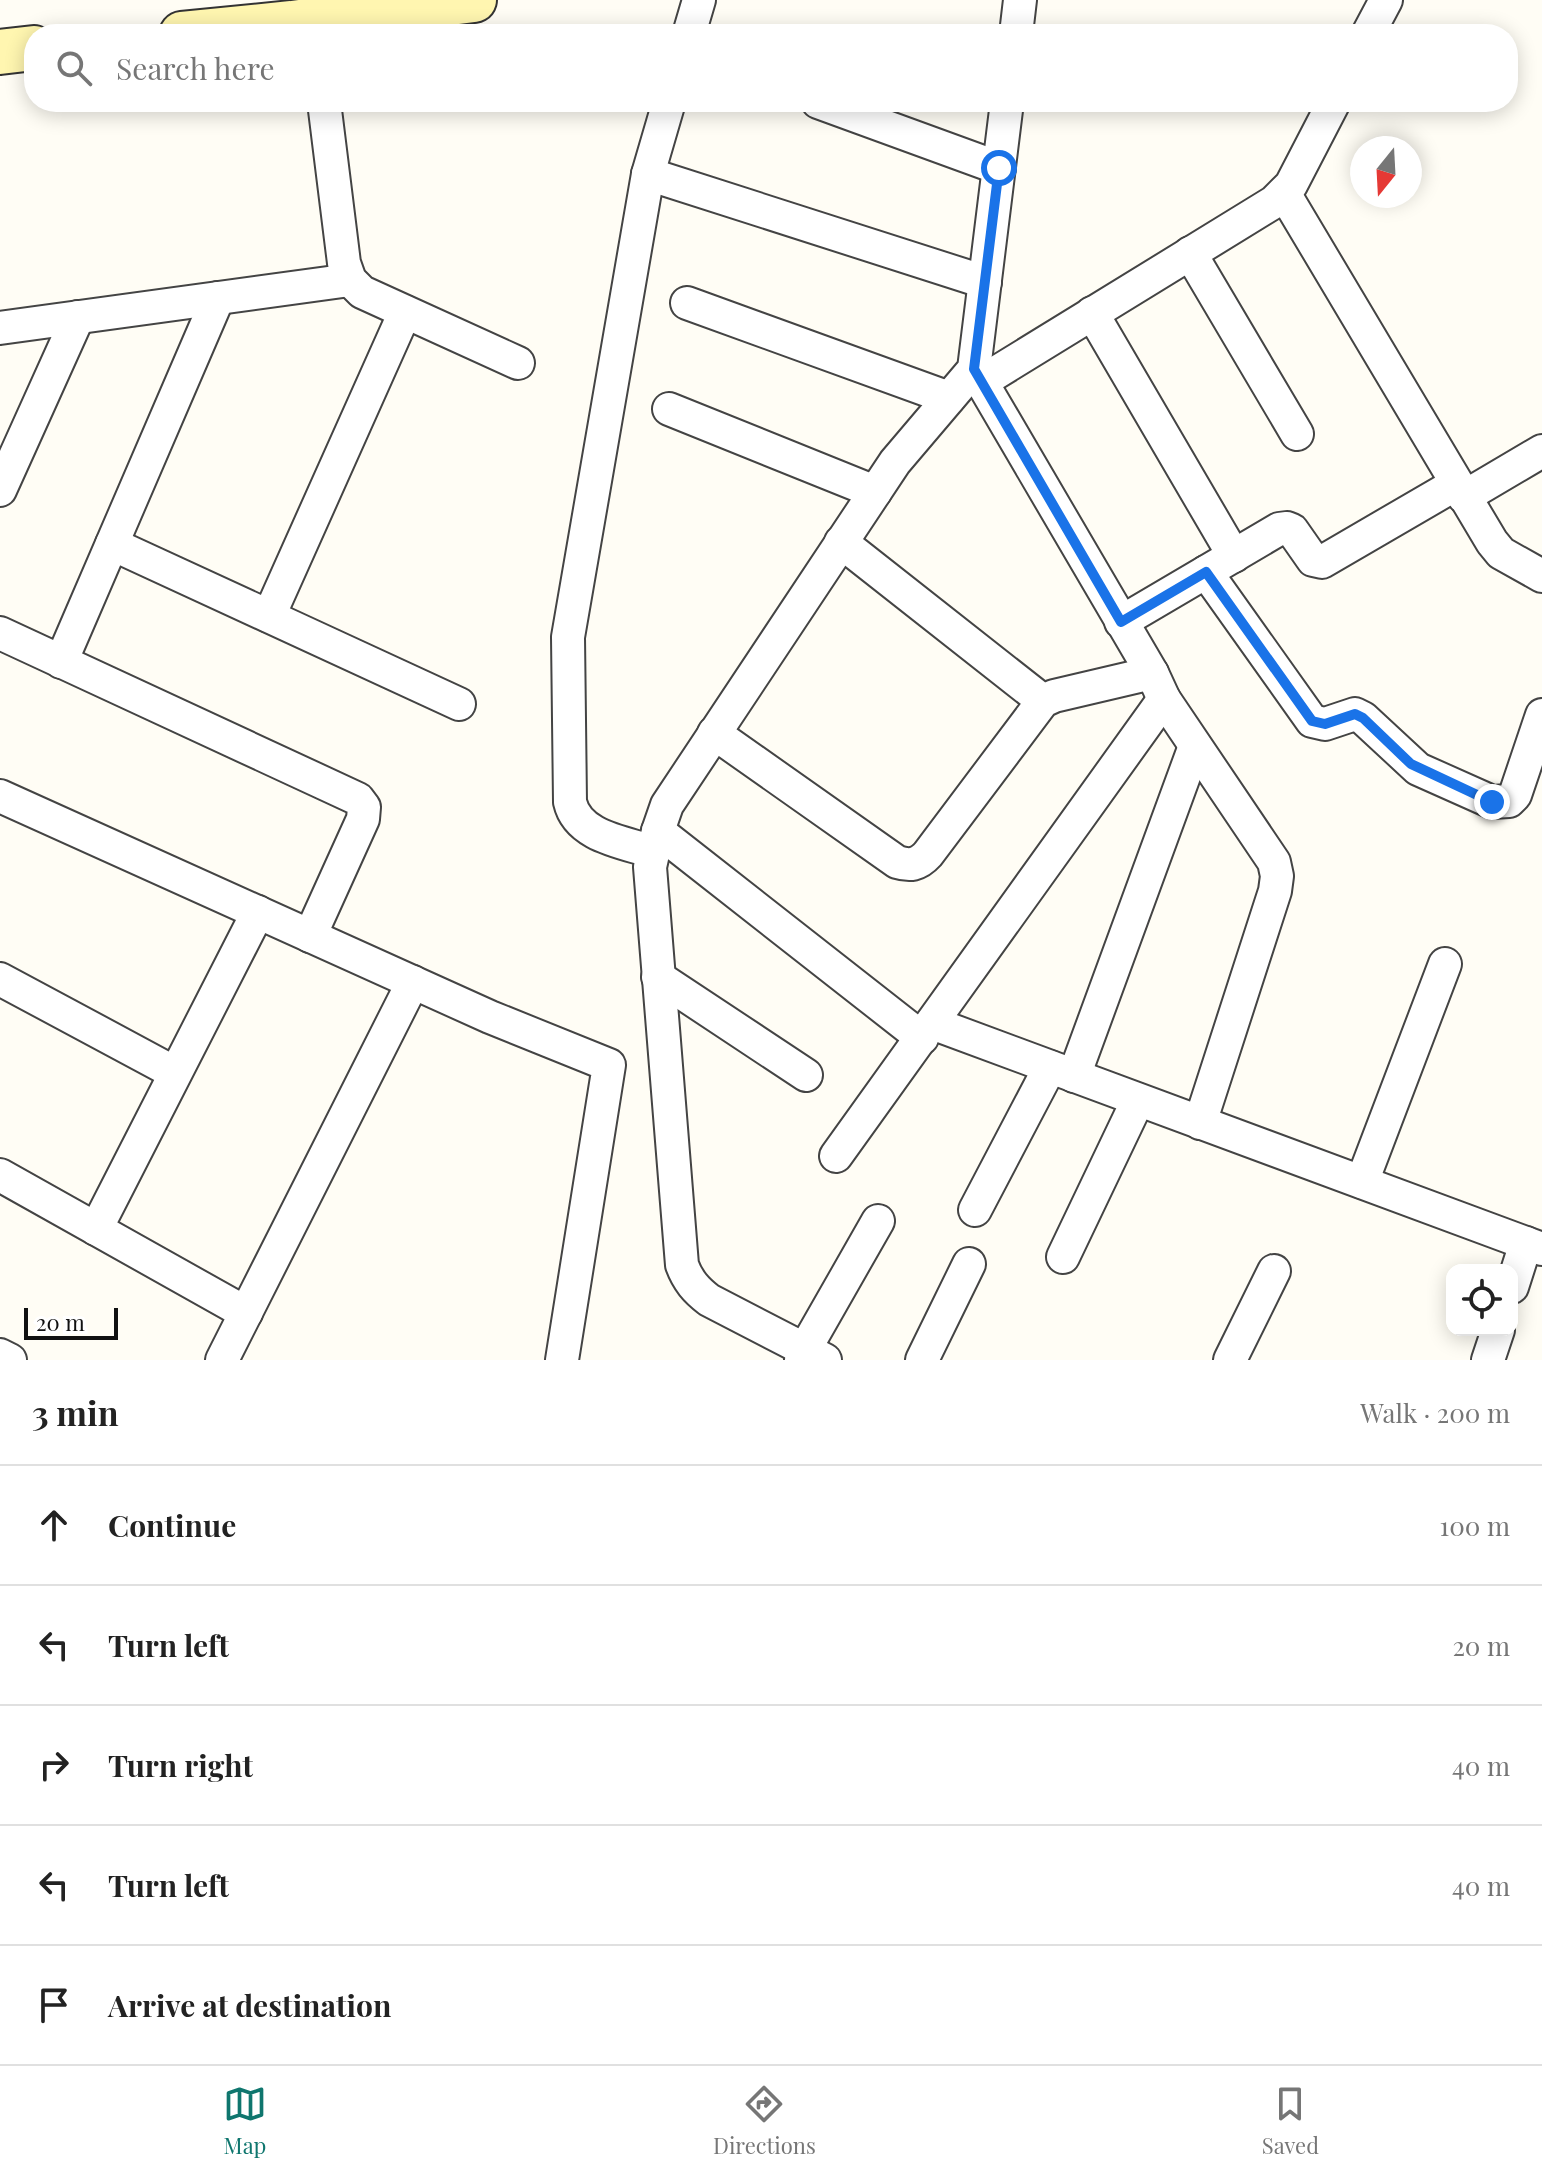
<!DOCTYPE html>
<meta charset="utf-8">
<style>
:root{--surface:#fff;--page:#f6f6f6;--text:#222;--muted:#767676;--line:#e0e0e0;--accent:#0f766e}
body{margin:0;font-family:"Playfair Display",serif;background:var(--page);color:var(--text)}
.controls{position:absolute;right:24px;bottom:24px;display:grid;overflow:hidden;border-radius:16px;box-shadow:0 4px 20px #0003}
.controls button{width:72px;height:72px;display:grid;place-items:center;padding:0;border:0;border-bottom:2px solid var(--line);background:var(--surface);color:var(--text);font:40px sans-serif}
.compass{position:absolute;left:1350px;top:136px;width:72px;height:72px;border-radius:50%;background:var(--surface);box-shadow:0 4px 20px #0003;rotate:198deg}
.scale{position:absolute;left:24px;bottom:20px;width:94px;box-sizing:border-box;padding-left:8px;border:4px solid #111;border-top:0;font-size:22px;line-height:28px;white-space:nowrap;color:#111;-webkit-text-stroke:6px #fff;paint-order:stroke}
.stop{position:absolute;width:24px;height:24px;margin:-18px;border:6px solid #1a73e8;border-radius:50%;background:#fff}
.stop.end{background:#1a73e8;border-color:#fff;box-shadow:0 2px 8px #0008}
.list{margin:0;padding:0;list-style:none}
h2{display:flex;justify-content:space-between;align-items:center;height:104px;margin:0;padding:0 32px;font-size:34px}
h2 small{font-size:26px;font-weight:400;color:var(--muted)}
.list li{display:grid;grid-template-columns:52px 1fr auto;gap:24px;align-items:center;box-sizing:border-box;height:120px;padding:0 32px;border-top:2px solid var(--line)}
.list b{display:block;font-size:30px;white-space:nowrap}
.list em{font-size:26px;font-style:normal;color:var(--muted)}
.icon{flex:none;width:44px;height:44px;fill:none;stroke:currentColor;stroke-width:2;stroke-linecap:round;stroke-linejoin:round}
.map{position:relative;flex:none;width:1542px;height:1360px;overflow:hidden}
.search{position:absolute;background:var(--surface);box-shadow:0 4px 20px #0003;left:24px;right:24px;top:24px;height:88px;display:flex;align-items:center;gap:20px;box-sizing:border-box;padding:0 28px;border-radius:32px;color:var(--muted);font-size:30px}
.sheet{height:704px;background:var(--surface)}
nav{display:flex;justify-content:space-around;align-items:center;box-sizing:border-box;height:112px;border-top:2px solid var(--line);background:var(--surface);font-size:22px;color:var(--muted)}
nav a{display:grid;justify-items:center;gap:4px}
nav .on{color:var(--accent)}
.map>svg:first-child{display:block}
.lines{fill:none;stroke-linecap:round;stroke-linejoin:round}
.street-casing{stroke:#444;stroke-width:36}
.secondary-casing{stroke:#333;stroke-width:48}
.street{stroke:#fff;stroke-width:32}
.secondary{stroke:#fff6b0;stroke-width:44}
.route{stroke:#1a73e8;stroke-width:10}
</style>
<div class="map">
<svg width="1542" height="1360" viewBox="0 0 1542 1360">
<rect width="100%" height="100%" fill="#fffdf5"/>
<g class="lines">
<g class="street-casing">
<g id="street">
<path d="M 689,34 L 699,0"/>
<path d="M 1016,34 L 1020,0"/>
<path d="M 1368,34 L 1386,0"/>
<path d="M 324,102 L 344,263 L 350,280 L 362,292 L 518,363"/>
<path d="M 818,102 L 999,168"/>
<path d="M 648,174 L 985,282"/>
<path d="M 1284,193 L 1492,542 L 1501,553 L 1542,576"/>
<path d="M 1190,253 L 1297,434"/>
<path d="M 687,303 L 949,398"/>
<path d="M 1092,313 L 1234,556"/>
<path d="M 0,328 L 350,280"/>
<path d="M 974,369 L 1152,673 L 1164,699 L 1274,862 L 1277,876 L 1275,891 L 1200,1123"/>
<path d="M 981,382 L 1274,202 L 1291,185 L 1334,102"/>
<path d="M 669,409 L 875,492"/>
<path d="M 0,490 L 78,317"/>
<path d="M 1464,497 L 1542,451"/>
<path d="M 841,542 L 1043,701"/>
<path d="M 112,544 L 459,704"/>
<path d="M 1206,572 L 1312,721 L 1325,724 L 1355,714 L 1363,718 L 1418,769 L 1492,802 L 1509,801 L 1515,795 L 1542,715"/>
<path d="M 269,616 L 405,312"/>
<path d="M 1121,622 L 1279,529 L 1287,528 L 1292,530 L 1313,560 L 1322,562 L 1456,484"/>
<path d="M 0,633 L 358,799 L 364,807 L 363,819 L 310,936"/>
<path d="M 61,662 L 218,298"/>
<path d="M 714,733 L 897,862 C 910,866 918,865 928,854 L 1043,701 L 1054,696 L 1152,673"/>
<path d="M 0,796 L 490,1017 L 609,1065 L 562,1360"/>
<path d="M 658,831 L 922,1038"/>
<path d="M 653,852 C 624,842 578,837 570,802 L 568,637 L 648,174 L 669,102"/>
<path d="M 658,977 L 806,1075"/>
<path d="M 0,979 L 175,1073"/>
<path d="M 932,1023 L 1542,1249"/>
<path d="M 1074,1076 L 1195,746"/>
<path d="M 836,1156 L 1164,699"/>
<path d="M 0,1175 L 246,1313"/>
<path d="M 1362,1182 L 1445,964"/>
<path d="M 975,1210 L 1050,1067"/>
<path d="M 96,1229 L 258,912"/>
<path d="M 1063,1257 L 1138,1100"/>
<path d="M 1512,1287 L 1526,1243"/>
<path d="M 0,1355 L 10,1360"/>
<path d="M 222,1360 L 413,982"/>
<path d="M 801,1360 L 805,1349 L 878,1221"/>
<path d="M 825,1360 L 709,1300 C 696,1290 688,1281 682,1265 L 650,867 L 658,831 L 667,805 L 895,462 L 974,369 L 1007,102"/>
<path d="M 922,1360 L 969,1264"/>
<path d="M 1230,1360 L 1274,1271"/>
<path d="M 1488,1360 L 1498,1330"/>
</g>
</g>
<g class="secondary-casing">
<g id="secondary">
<path d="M 182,34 L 292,23 L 474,0"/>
<path d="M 0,52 L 34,48"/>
</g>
</g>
<use href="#street" class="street"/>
<use href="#secondary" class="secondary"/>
</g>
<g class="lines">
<path class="route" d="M 999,168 L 974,369 L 1121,622 L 1206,572 L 1312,721 L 1325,724 L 1355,714 L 1363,718 L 1411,764 L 1492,802"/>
</g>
</svg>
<div class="controls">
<button><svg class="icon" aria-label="locate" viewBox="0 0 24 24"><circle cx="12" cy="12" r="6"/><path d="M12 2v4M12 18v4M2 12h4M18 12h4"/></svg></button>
</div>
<svg class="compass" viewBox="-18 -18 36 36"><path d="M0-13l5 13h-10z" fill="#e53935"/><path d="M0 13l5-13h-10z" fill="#767676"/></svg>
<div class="scale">20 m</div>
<div class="stop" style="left:999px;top:168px"></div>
<div class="stop end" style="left:1492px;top:802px"></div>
<div class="search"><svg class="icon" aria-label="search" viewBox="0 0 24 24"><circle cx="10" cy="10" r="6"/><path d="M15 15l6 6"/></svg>Search here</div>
</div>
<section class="sheet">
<h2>3 min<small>Walk · 200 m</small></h2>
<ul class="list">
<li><svg class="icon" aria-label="ahead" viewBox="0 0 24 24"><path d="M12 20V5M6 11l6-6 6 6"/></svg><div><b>Continue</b></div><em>100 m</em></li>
<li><svg class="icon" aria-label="left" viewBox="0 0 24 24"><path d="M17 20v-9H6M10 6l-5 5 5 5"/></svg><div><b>Turn left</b></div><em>20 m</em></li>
<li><svg class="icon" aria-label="right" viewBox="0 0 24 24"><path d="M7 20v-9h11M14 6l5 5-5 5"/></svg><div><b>Turn right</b></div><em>40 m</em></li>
<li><svg class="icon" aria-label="left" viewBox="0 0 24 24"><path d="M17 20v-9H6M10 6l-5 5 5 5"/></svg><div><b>Turn left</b></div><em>40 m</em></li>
<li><svg class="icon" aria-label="arrive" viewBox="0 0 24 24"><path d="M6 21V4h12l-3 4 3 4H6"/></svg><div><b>Arrive at destination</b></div></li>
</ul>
</section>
<nav>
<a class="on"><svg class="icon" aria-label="map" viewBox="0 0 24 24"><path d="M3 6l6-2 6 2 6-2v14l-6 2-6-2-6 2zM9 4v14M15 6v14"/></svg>Map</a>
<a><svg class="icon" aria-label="directions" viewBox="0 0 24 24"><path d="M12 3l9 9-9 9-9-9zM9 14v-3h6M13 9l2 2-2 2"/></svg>Directions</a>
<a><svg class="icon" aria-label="saved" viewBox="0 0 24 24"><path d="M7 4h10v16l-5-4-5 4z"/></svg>Saved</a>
</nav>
